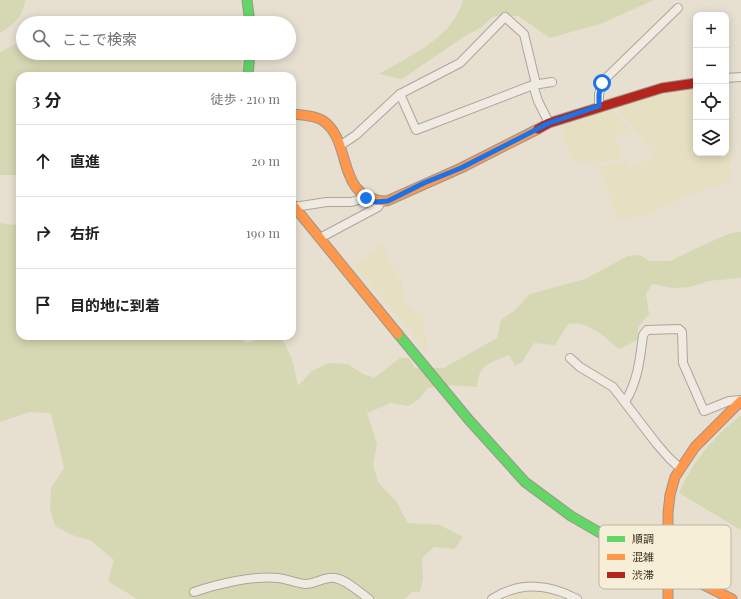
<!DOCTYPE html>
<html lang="ja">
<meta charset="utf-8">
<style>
:root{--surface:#fff;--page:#f6f6f6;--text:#202124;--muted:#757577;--line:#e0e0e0}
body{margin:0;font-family:"Playfair Display","Noto Sans JP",serif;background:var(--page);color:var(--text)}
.controls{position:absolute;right:12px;top:12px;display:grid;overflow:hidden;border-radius:8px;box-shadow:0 2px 10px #0003}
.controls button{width:36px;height:36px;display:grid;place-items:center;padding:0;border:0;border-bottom:1px solid var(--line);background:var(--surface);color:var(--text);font:20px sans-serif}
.stop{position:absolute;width:12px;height:12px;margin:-9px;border:3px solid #1a73e8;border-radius:50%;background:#fff}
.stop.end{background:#1a73e8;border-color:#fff;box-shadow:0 1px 4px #0008}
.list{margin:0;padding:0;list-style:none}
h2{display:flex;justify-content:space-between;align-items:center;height:52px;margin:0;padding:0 16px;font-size:17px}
h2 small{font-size:13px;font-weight:400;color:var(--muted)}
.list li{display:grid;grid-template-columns:26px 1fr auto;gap:12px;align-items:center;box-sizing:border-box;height:72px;padding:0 16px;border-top:1px solid var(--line)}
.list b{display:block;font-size:15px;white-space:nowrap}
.list em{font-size:13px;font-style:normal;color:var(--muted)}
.icon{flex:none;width:22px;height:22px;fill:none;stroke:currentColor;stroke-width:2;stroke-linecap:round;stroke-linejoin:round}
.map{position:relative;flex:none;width:741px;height:599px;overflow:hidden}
.search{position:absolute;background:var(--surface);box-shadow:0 2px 10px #0003;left:16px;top:16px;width:280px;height:44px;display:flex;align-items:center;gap:10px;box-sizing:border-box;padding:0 14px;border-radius:22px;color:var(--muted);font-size:15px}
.panel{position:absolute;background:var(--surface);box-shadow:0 2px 10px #0003;left:16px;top:72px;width:280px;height:268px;border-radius:12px}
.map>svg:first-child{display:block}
.farmland{fill:#e6dfc2}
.green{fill:#d6d7b3}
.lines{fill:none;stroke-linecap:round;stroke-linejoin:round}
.street-casing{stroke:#ada599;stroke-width:10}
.fast-casing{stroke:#9c958a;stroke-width:11}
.slow-casing{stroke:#9c958a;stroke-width:11}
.jam-casing{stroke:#9c958a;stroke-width:11}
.street{stroke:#efebe3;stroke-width:8}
.fast{stroke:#63d668;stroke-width:9}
.slow{stroke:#ff974d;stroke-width:9}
.jam{stroke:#b3261e;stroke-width:9}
.route{stroke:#1a73e8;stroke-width:5}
.key{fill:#f7eed8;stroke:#bfb4a1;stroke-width:1}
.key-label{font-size:11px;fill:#3d2e20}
</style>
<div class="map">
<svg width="741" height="599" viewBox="0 0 741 599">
<rect width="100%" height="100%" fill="#e7e0d1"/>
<g class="farmland">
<path d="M 696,87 L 696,153 L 726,153 L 726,121 L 733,120 L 730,182 L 707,188 L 645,215 L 623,220 L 616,215 L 599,165 L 612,165 L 626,161 L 630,168 L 656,156 L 615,106 Z"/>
<path d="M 609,107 L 628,130 L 615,137 L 623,158 L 612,161 L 574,162 L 558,122 Z"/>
<path d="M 383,244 L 397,276 L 402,282 L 402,289 L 406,302 L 414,310 L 423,314 L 427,352 L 355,265 Z"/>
<path d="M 533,592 L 550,594 L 562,599 L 504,599 L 517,593 Z"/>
</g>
<g class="green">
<path d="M 0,0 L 25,0 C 24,16 13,25 0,33 Z"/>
<path d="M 463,0 L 654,0 L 600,24 L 550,38 L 518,16 L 500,15 L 491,18 L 482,27 L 465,36 L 402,79 L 379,74 C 409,56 454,37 463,0 Z"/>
<path d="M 20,42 L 23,42 L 23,53 L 242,53 L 243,76 L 20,76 L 20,175 L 0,175 L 0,52 Z"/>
<path d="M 0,223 L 12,225 L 20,223 L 20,336 L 241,336 L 245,343 L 268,336 L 281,336 L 292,359 L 298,386 L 312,371 L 329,363 L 348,364 L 363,374 L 374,378 L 400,358 L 409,358 L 415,368 L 444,368 L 497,338 L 501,320 L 515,310 L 530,294 L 585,279 L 628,256 L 640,255 L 649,261 L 670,261 L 703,245 L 731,233 L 741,232 L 741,278 L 708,281 L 690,287 L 673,288 L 652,284 L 646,294 L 649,314 L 638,327 L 637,340 L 619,349 C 604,336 588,321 568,324 L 555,345 L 534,343 L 522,362 L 515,366 L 509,355 C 489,364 479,363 477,387 L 450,385 L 428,388 L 419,399 L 408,406 L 391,403 L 367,413 L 377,444 L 373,464 L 378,482 L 396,501 L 408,523 L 440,525 L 463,537 L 454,549 L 434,547 L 422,558 L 423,579 L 420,592 L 412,592 L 404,599 L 137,599 L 108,581 L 114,560 L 90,540 L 72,535 L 55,526 L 50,508 L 51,488 L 64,468 L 51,413 L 29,412 L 0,422 Z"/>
<path d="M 741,415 L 741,530 L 679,493 C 693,460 714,437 741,415 Z"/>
</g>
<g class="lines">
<g class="street-casing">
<g id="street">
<path d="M 726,78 L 741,77"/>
<path d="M 536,84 L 524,34 L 505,17 L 460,63 L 400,94 L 416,130 L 533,85 L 552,82"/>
<path d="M 533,85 L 538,101 L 549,123"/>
<path d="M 599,106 L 599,94 L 603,81 L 678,8"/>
<path d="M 341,145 L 356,135 L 400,94"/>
<path d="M 294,207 L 327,202 L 351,202 L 366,198"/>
<path d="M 320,238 L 378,207 L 381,202"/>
<path d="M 570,358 L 580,367 L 613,387 L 656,443 L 669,458 L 680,468"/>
<path d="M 625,402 C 638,381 640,359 643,335 L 647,330 L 679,329 L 682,332 L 683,363 L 704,411 L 729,401 L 741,400"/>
<path d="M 194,592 C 217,584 255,575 278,578 C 287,579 296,583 305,584 C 316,584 325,576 335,578 C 347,580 359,592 369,599"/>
<path d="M 492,599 C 520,581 550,584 577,599"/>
</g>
</g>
<g class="fast-casing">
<g id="fast">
<path d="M 247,0 L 250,23"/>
<path d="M 248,76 L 250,53"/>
<path d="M 398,334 L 469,420 L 525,482 L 571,516 L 609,538"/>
</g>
</g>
<g class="slow-casing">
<g id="slow">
<path d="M 292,114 C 302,115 313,115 322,120 C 354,140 334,200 387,201 L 461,168 L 538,129"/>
<path d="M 292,204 L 398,334"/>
<path d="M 609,538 L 732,599"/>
<path d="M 668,599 L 668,513 L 670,495 L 675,477 L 695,447 L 741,401"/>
</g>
</g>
<g class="jam-casing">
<path id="jam" d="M 538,129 L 549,123 L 662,88 L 696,83"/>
</g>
<use href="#street" class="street"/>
<use href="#fast" class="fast"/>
<use href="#slow" class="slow"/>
<use href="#jam" class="jam"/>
</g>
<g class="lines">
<path class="route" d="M 366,198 L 376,202 L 388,201 L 424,183 L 461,168 L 549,123 L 599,106 L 599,94 L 602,83"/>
</g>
<rect x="599" y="525" width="132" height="64" rx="6" class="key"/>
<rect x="607" y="536" width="18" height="6" fill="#63d668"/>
<rect x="607" y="554" width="18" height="6" fill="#ff974d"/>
<rect x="607" y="572" width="18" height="6" fill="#b3261e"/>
<g class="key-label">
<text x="632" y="543">順調</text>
<text x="632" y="561">混雑</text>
<text x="632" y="579">渋滞</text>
</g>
</svg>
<div class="controls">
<button>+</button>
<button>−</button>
<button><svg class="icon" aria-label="locate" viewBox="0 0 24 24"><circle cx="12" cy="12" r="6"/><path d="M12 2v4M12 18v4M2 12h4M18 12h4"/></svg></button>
<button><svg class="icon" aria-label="layers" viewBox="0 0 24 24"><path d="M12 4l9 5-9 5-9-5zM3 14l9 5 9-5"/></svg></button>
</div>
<div class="stop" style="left:602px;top:83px"></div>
<div class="stop end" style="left:366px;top:198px"></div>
<div class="search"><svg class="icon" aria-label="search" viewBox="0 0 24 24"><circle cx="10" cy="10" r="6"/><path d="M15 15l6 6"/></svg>ここで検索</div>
<section class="panel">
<h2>3 分<small>徒歩 · 210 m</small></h2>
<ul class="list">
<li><svg class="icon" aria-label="ahead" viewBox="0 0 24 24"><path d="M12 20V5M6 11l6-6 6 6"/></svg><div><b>直進</b></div><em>20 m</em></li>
<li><svg class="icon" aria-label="right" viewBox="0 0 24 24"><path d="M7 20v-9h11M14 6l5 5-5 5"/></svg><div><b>右折</b></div><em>190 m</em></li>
<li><svg class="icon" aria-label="arrive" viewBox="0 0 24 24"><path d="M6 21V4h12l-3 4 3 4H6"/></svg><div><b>目的地に到着</b></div></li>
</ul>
</section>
</div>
